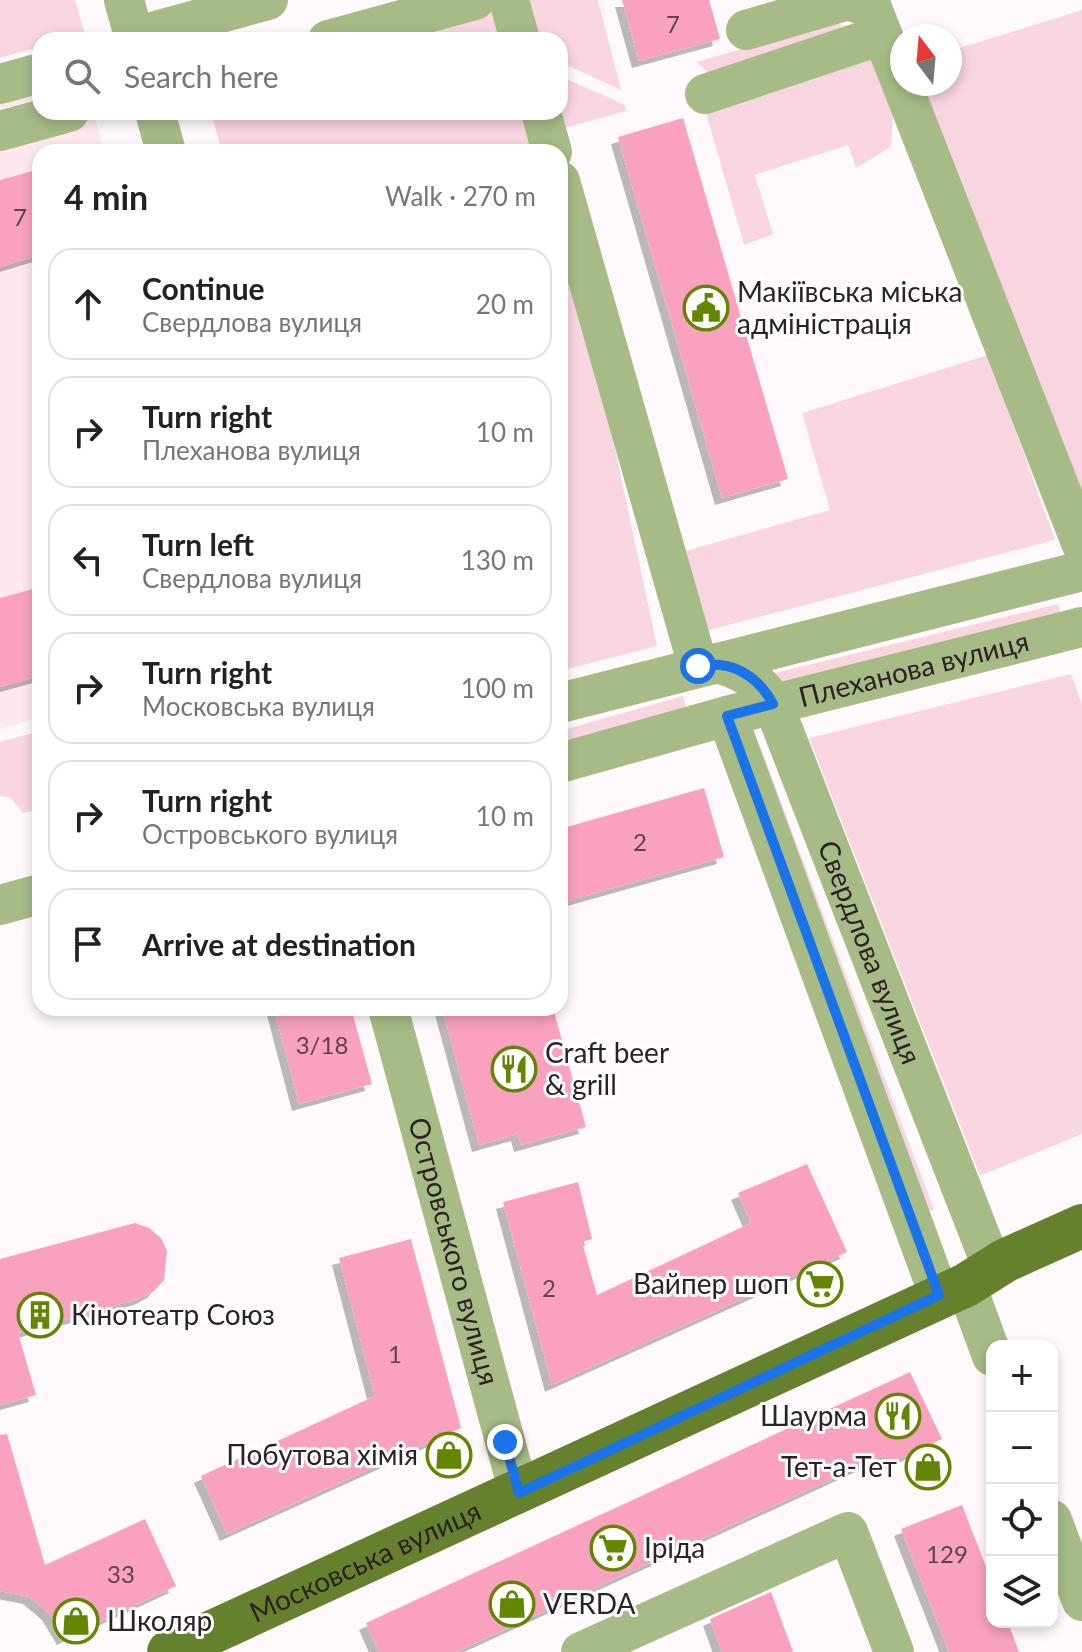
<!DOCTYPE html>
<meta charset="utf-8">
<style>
:root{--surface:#fff;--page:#f2f2f2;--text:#222;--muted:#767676;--line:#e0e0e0}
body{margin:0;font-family:Lato,sans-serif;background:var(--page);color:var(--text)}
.controls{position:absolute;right:24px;bottom:24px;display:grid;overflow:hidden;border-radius:16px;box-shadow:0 4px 12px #0003}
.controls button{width:72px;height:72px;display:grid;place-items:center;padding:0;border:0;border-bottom:2px solid var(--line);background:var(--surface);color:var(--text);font:40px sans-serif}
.compass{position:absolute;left:890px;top:24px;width:72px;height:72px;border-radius:50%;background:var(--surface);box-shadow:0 4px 12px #0003;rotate:344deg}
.stop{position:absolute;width:24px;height:24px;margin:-18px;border:6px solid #1a73e8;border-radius:50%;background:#fff}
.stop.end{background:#1a73e8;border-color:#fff;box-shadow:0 2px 8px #0008}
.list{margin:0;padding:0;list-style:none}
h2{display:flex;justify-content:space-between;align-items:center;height:104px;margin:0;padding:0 32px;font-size:34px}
h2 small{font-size:26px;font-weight:400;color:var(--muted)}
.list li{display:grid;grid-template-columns:52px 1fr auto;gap:24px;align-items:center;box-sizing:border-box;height:112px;margin:0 16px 16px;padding:0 16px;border:2px solid var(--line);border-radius:24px}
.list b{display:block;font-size:30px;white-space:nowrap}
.list p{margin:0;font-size:26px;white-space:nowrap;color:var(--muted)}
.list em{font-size:26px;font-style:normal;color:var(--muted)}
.icon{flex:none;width:44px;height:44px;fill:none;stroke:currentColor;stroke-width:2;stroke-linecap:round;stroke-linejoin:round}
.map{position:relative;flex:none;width:1082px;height:1652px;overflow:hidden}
.search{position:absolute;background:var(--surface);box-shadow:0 4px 12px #0003;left:32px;top:32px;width:536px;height:88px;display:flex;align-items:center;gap:20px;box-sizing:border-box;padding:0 28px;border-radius:24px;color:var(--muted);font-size:30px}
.panel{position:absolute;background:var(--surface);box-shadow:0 4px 12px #0003;left:32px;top:144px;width:536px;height:872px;border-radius:24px}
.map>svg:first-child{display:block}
.built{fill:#fee8ee}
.green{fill:#f7d6e0}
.building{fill:#f9a1be;filter:url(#shadow)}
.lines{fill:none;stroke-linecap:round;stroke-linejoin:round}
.minor{stroke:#a6bb86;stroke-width:40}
.major{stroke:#65812e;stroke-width:44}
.route{stroke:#1a73e8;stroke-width:10}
.labels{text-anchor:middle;stroke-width:6;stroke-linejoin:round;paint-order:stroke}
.number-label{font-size:24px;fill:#5f424b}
.poi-label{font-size:28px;fill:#2c2225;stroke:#fff;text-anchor:start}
.street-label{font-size:28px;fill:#2c2225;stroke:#fff}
</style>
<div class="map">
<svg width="1082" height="1652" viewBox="0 0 1082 1652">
<defs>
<filter id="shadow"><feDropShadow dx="-7" dy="7" stdDeviation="0" flood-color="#0004"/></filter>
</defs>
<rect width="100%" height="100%" fill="#fff9fb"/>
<path class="built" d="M 40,57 L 40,112 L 93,112 L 104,152 L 40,152 L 40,718 L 0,729 L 0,68 Z"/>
<g class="green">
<path d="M 0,0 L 75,0 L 85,34 L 64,40 L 40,40 L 40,47 L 0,58 Z"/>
<path d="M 489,0 L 506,40 L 345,40 Z"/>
<path d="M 525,0 L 598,0 L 621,90 L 560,62 L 560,40 L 536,40 Z"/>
<path d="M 1082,10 L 1082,491 L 921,84 L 950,84 L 950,51 Z"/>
<path d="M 836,21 L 849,31 L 708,73 L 697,62 Z"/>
<path d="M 876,54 L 894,104 L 891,147 L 856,168 L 848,145 L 755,175 L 773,234 L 744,245 L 705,110 Z"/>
<path d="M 560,76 L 625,105 L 626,111 L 561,129 Z"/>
<path d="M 211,112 L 526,112 L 537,152 L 222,152 Z"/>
<path d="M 560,234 L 601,383 L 657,646 L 560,671 Z"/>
<path d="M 988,355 L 1055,540 L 705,631 L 682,552 L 830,510 L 802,413 Z"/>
<path d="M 1058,604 L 1063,624 L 781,694 L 767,675 Z"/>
<path d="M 1071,674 L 1082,704 L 1082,1134 L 980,1176 L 809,738 Z"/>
<path d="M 683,696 L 690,720 L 560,756 L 560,731 Z"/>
<path d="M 40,731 L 40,809 L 23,813 L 11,798 L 0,796 L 0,742 Z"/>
<path d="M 760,746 L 934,1210 L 913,1212 L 744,751 Z"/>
</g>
<g class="building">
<path d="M 622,0 L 709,0 L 720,39 L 639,61 Z"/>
<path d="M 683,118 L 788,479 L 722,498 L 618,137 Z"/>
<path d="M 40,169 L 40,255 L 0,267 L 0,180 Z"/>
<path d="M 40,587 L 40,676 L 0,687 L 0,598 Z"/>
<path d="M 704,788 L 724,857 L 560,903 L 560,829 Z"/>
<path d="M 274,1008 L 351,1008 L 372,1084 L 299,1104 Z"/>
<path d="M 442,1008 L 553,1008 L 586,1127 L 521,1145 L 518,1134 L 479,1145 Z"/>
<path d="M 807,1164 L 847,1252 L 552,1385 L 503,1202 L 578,1182 L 592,1239 L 582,1242 L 597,1295 L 751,1223 L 738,1193 Z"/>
<path d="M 135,1223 L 149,1228 L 161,1238 L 167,1251 L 164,1280 L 154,1291 L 141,1298 L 18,1333 L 36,1395 L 0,1405 L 0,1259 Z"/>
<path d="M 411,1239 L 461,1428 L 227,1534 L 201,1476 L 375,1396 L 339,1258 Z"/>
<path d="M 910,1372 L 942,1439 L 888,1464 L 884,1455 L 456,1652 L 379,1652 L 366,1623 Z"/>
<path d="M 7,1434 L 45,1565 L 145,1519 L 176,1586 L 64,1638 L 49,1613 L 30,1597 L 0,1591 L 0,1435 Z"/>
<path d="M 962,1505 L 992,1582 L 992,1622 L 1008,1622 L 1019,1652 L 949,1652 L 901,1529 Z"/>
<path d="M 771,1592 L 793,1652 L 722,1652 L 710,1619 Z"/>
</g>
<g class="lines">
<g class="minor">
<path d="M 124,0 L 135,40"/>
<path d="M 510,4 L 520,40"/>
<path d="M 746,30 L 848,0 L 872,8 L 1082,545"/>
<path d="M 134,37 L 268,0"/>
<path d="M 328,40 L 475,0"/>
<path d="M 0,84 L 40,73"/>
<path d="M 705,94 L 882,35"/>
<path d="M 155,112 L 166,152"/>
<path d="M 541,112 L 552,152"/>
<path d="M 0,131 L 69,112"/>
<path d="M 560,181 L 698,666"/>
<path id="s1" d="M 717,663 C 742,670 760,680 773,704 L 993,1269"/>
<path d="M 560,703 L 1082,571"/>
<path d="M 727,716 L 939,1295"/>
<path id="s2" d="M 560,763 L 727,716 L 1082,627"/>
<path d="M 0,905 L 40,894"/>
<path id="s3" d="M 388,1008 L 519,1493"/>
<path d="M 966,1285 L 992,1356"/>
<path d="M 1052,1520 L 1082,1601"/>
<path d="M 581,1652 L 848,1532 L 894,1652"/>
</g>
<path class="major" id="s4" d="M 169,1652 L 966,1285 L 1006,1260 L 1082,1226"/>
</g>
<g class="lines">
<path class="route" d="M 505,1442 L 519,1493 L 939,1295 L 727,716 L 773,704 C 757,674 730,660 698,666"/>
</g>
<defs>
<g id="civic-ring" transform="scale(2.3)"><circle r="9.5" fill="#fff" stroke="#638500" stroke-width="1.5"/><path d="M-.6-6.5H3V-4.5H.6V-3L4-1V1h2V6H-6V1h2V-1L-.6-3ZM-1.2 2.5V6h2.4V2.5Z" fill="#638500"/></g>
<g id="restaurant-ring" transform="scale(2.3)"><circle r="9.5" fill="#fff" stroke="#638500" stroke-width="1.5"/><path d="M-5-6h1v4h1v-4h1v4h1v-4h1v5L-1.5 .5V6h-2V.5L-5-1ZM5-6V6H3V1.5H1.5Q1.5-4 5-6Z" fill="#638500"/></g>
<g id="supermarket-ring" transform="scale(2.3)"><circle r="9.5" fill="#fff" stroke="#638500" stroke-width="1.5"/><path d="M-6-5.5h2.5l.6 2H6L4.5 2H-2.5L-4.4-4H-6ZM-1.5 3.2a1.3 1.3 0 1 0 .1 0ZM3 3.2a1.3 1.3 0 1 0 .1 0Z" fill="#638500"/></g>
<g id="building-ring" transform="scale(2.3)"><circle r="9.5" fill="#fff" stroke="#638500" stroke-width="1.5"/><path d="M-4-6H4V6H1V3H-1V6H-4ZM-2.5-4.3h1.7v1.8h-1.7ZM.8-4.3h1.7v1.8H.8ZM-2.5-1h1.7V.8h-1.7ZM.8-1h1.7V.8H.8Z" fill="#638500"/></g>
<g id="shop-ring" transform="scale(2.3)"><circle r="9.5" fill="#fff" stroke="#638500" stroke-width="1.5"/><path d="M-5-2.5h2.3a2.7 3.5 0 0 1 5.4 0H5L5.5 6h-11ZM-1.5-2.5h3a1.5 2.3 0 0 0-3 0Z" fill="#638500"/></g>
</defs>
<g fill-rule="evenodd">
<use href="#civic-ring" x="706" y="308"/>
<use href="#restaurant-ring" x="514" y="1069"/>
<use href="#supermarket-ring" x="820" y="1284"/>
<use href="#building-ring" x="40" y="1315"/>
<use href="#restaurant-ring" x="898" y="1416"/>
<use href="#shop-ring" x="449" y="1455"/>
<use href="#shop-ring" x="928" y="1467"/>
<use href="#supermarket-ring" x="613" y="1548"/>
<use href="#shop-ring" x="512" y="1604"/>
<use href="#shop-ring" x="76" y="1621"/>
</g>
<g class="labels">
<g class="number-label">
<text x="673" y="33">7</text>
<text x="20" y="226">7</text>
<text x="640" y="851">2</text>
<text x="322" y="1054">3/18</text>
<text x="549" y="1297">2</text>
<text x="395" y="1363">1</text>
<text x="947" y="1563">129</text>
<text x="121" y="1583">33</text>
</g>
<g class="poi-label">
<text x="737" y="302">Макіївська міська<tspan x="737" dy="32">адміністрація</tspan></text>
<text x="545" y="1063">Craft beer<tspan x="545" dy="32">&amp; grill</tspan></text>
<text x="789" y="1294" text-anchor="end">Вайпер шоп</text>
<text x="71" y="1325">Кінотеатр Союз</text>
<text x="867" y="1426" text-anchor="end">Шаурма</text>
<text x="418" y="1465" text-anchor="end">Побутова хімія</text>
<text x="897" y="1477" text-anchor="end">Тет-а-Тет</text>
<text x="644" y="1558">Іріда</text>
<text x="543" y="1614">VERDA</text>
<text x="107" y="1631">Школяр</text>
</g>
<g class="street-label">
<text dy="10" stroke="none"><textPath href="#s2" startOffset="366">Плеханова вулиця</textPath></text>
<text dy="10" stroke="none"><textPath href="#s1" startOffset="338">Свердлова вулиця</textPath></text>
<text dy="10" stroke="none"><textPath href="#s3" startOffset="252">Островського вулиця</textPath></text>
<text dy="10" stroke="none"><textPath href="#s4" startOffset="216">Московська вулиця</textPath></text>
</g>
</g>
</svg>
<div class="controls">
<button>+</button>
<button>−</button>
<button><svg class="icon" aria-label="locate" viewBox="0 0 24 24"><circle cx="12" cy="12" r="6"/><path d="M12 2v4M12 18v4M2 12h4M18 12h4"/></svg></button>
<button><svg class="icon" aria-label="layers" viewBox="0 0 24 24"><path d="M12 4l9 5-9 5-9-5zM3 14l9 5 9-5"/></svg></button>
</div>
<svg class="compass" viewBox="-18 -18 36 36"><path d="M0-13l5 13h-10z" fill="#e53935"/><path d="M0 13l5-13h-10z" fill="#767676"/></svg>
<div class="stop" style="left:698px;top:666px"></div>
<div class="stop end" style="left:505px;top:1442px"></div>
<div class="search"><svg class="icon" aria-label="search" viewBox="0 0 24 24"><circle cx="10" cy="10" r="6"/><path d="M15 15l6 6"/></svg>Search here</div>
<section class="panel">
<h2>4 min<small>Walk · 270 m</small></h2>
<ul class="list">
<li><svg class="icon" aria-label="ahead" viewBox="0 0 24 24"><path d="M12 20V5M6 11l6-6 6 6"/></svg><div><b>Continue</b><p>Свердлова вулиця</p></div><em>20 m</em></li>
<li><svg class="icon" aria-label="right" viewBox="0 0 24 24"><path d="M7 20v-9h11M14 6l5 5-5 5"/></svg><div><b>Turn right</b><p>Плеханова вулиця</p></div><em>10 m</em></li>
<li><svg class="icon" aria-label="left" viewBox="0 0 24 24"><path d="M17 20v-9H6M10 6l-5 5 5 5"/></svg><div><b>Turn left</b><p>Свердлова вулиця</p></div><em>130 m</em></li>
<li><svg class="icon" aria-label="right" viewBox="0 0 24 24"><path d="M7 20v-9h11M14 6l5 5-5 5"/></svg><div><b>Turn right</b><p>Московська вулиця</p></div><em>100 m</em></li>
<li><svg class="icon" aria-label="right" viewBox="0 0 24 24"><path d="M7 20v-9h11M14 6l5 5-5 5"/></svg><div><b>Turn right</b><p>Островського вулиця</p></div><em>10 m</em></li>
<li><svg class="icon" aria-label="arrive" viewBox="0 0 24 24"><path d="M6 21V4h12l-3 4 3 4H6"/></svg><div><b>Arrive at destination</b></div></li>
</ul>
</section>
</div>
